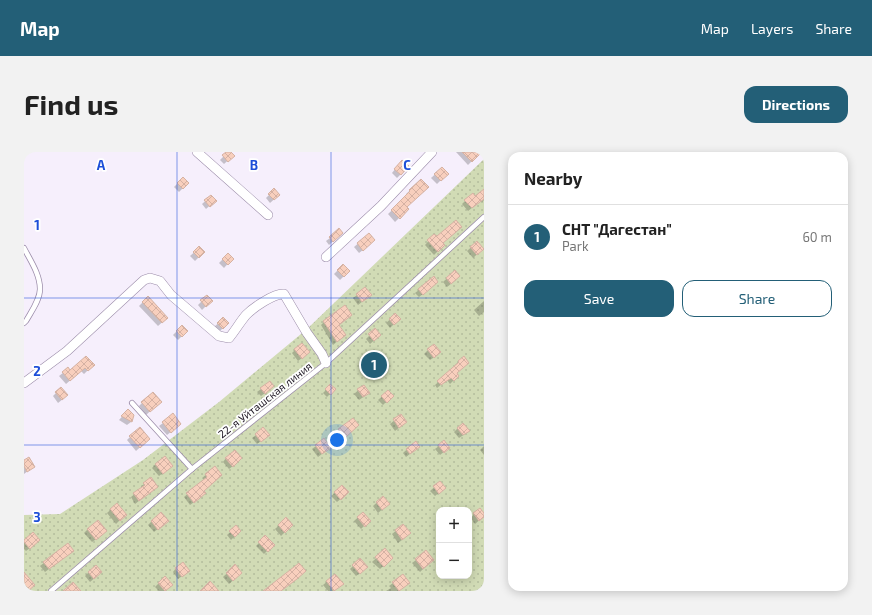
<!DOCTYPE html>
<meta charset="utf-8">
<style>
:root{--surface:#fff;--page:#f2f2f2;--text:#222;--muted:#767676;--line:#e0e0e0;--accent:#235f77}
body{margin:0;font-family:"Exo 2",sans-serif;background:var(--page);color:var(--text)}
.controls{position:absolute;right:12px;bottom:12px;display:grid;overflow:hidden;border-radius:8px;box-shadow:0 2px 10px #0003}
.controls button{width:36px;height:36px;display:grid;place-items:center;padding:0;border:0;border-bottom:1px solid var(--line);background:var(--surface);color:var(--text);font:20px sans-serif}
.you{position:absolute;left:313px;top:288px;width:14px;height:14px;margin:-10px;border:3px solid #fff;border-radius:50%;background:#1a73e8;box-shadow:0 0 0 6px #1a73e833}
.badge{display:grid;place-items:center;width:26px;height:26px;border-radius:50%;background:var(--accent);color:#fff;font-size:13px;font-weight:700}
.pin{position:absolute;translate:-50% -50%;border:2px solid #fff;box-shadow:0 1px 4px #0006}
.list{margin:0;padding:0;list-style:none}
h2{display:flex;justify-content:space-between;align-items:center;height:52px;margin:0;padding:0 16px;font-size:17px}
h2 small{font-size:13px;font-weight:400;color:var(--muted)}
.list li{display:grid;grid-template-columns:26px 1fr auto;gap:12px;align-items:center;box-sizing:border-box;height:64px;padding:0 16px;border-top:1px solid var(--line)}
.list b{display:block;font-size:15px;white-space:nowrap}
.list p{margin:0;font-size:13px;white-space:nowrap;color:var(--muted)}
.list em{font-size:13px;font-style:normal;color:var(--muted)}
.actions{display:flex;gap:8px;padding:12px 16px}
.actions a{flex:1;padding:9px 0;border:1px solid var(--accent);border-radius:12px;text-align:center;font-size:14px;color:var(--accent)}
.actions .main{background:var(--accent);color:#fff}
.map{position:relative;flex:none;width:460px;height:439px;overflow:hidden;border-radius:12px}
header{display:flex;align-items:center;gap:24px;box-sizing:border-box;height:56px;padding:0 20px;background:var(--accent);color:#fff}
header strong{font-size:19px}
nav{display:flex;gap:22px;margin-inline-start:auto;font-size:14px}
.intro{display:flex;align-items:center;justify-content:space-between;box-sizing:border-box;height:96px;padding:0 24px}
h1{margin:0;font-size:28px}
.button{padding:10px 18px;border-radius:12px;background:var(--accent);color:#fff;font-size:14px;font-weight:700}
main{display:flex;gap:24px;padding:0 24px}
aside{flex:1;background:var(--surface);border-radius:12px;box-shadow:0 2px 10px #0003}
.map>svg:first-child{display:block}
.garden{fill:url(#garden-dots);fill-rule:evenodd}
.shadow{fill:#0003}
.building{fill:url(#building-cross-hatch);stroke:#d5b2a3}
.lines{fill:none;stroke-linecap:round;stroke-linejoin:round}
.service-casing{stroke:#9c8daa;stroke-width:6}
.minor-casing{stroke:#9c8daa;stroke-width:10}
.service{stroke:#fff;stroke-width:4.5}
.minor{stroke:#fff;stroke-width:9}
.grid{fill:none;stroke:#1d4ed8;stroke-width:1;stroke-opacity:0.55}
.labels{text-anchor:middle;stroke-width:3.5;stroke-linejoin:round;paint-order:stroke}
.street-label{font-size:11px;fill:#27202c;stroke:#fff}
.grid-label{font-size:13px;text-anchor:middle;font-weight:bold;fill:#1d4ed8;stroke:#fff;stroke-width:3.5;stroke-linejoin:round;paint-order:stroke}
</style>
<header>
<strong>Map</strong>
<nav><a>Map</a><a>Layers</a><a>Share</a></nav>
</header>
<div class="intro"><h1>Find us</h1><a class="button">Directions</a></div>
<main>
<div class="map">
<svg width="460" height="439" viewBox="0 0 460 439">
<defs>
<pattern id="garden-dots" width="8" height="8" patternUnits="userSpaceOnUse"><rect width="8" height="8" fill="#d1dbb5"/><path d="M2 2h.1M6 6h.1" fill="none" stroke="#b3bc9c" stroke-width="1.8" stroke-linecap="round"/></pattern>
<pattern id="building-cross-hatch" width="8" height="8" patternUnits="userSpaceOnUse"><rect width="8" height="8" fill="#f8cfbd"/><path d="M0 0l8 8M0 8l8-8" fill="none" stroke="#d5b1a3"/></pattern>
</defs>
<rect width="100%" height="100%" fill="#f6effc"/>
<path class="garden" d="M 460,7 L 460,439 L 0,439 L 0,363 L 36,362 L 119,308 L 195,250 L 283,177 ZM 415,358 L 445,358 L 445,424 L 415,424 Z"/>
<g class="shadow">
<path d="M 204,0 L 205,0 L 209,4 L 200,12 L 196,8 Z"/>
<path d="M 432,0 L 457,0 L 444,13 Z"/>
<path d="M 375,12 L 377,22 L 373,26 L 368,21 Z"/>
<path d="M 418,16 L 423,22 L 413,32 L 407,26 Z"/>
<path d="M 159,26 L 164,31 L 155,40 L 150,35 Z"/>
<path d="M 397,28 L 382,55 L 384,57 L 371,70 L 364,62 L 384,43 L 382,42 Z"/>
<path d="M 250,38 L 255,43 L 246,51 L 242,46 Z"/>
<path d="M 460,39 L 460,48 L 458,50 L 457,49 L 444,59 L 438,52 L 441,49 L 451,46 Z"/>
<path d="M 187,44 L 191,49 L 182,57 L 178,52 Z"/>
<path d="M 318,81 L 305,93 L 302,89 L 306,86 Z"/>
<path d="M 345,82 L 347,92 L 335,101 L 330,95 Z"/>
<path d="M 410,83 L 420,93 L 410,103 L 401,93 Z"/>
<path d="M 453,90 L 459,97 L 449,106 L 443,99 Z"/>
<path d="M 175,96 L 180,100 L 171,109 L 166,104 Z"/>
<path d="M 204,102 L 208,107 L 200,116 L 195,111 Z"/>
<path d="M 319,113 L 325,119 L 316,128 L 310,122 Z"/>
<path d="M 431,119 L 432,128 L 423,135 L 419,130 Z"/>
<path d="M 410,133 L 395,145 L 391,141 L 395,138 Z"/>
<path d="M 341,137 L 343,146 L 334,153 L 329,146 Z"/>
<path d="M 183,144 L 187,149 L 178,158 L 174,153 Z"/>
<path d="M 124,145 L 143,166 L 134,174 L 115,154 Z"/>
<path d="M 460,149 L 460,160 L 455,164 L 450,158 Z"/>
<path d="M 327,163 L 314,174 L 321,183 L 309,193 L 297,173 L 300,170 Z"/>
<path d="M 371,163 L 372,170 L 366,176 L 362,171 Z"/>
<path d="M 199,167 L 204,171 L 195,180 L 190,175 Z"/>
<path d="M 158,174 L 163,179 L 154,188 L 149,183 Z"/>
<path d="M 351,178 L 356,183 L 346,192 L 342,187 Z"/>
<path d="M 271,198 L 282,203 L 274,209 L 268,201 Z"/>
<path d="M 404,198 L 412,204 L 406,208 L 400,202 Z"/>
<path d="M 439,206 L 444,211 L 432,222 L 430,228 L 426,232 L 423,228 L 413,236 L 411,233 L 432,214 L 431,213 Z"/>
<path d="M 69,213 L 60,222 L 57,219 L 42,232 L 35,224 L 44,217 L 46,219 Z"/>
<path d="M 307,233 L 311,237 L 303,245 L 299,241 Z"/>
<path d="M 339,234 L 341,244 L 335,248 L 330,242 Z"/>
<path d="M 37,236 L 39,247 L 34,251 L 29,244 Z"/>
<path d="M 237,237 L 245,238 L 237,244 L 233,240 Z"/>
<path d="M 364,239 L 368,244 L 359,253 L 354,248 Z"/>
<path d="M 118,251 L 133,253 L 122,263 L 115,254 Z"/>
<path d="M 104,258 L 109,263 L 107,270 L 103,273 L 95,268 Z"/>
<path d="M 377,263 L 382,270 L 371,279 L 366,272 Z"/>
<path d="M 139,271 L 153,275 L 143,283 L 135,274 Z"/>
<path d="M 334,273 L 317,288 L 312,282 L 315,278 Z"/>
<path d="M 434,276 L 441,282 L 435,286 L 430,280 Z"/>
<path d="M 232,283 L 241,286 L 233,292 L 228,286 Z"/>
<path d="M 106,285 L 125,287 L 112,299 L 103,288 Z"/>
<path d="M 391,290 L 391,298 L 382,305 L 379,301 Z"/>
<path d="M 420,290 L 421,299 L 416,303 L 411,297 Z"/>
<path d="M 292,294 L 306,296 L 294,305 L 288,297 Z"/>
<path d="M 460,294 L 460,303 L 456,298 Z"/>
<path d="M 202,306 L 214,310 L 205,317 L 199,310 Z"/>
<path d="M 0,309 L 9,315 L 0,322 Z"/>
<path d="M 132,312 L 144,317 L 135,324 L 128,316 Z"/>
<path d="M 190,316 L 177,345 L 166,353 L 160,345 L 180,328 L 178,326 Z"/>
<path d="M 416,330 L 417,339 L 411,344 L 406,339 Z"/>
<path d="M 120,332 L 129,338 L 111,352 L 107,345 L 118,336 L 117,335 Z"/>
<path d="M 311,341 L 320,344 L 313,350 L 307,344 Z"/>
<path d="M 359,345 L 361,355 L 354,361 L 349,354 Z"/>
<path d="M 93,352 L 98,366 L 92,372 L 83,361 Z"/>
<path d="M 339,361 L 342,372 L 337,377 L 330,369 Z"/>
<path d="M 450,362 L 460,363 L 460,364 L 451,372 L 447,366 Z"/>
<path d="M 262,367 L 268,373 L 257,384 L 251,377 Z"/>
<path d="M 128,369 L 140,372 L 130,380 L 124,373 Z"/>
<path d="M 379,373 L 382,385 L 374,391 L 368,382 Z"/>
<path d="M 212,375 L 216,379 L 207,388 L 203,383 Z"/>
<path d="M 64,377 L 78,383 L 68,390 L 60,381 Z"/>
<path d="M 241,385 L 249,393 L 240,402 L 232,394 Z"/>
<path d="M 0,389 L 11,392 L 2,399 L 0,397 Z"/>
<path d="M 44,392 L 45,402 L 21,420 L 16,414 Z"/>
<path d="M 361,398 L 368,406 L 356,417 L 348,410 Z"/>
<path d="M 336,407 L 343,415 L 332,424 L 326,417 Z"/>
<path d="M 392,408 L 409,408 L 396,420 L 388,411 Z"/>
<path d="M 211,414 L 214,424 L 205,432 L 199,425 Z"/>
<path d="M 152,416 L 161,422 L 154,427 L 149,420 Z"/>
<path d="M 65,420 L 73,424 L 66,430 L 61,424 Z"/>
<path d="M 311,423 L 315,435 L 310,439 L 304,439 L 299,433 Z"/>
<path d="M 141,425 L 147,433 L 140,439 L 135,439 L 131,435 Z"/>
<path d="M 369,431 L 384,431 L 375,439 L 362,439 L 367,436 L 365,434 Z"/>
</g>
<g class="building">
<path d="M 202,0 L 207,0 L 211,4 L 204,10 L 198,3 Z"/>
<path d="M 438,0 L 458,0 L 448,10 Z"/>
<path d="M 378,8 L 385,14 L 377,23 L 370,17 Z"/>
<path d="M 418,15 L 425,22 L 417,29 L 410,22 Z"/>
<path d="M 159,25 L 165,31 L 159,37 L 153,31 Z"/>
<path d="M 397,27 L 405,35 L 383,55 L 385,57 L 376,67 L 367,58 L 386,39 L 385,38 Z"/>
<path d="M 250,36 L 256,43 L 250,48 L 244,42 Z"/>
<path d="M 460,37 L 460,47 L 448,56 L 440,48 L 449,41 L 451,44 Z"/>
<path d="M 187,43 L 193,49 L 186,55 L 180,48 Z"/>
<path d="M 432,68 L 438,75 L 419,91 L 421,93 L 414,100 L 403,88 L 410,82 L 413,84 Z"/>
<path d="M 315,76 L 319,81 L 309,90 L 305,85 Z"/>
<path d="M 345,81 L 351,88 L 339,99 L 333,91 Z"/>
<path d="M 453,89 L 460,97 L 453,103 L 446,95 Z"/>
<path d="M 175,94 L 181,100 L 175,106 L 169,100 Z"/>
<path d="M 204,101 L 210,107 L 204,113 L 198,107 Z"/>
<path d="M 319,112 L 326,119 L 320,125 L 313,118 Z"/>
<path d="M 431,118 L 436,124 L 427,132 L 422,126 Z"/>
<path d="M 410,124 L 414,130 L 399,143 L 394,137 Z"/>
<path d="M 341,135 L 348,143 L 338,150 L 332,142 Z"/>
<path d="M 183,143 L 189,149 L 182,155 L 176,148 Z"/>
<path d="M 124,144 L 144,166 L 138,171 L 118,150 Z"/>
<path d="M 321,153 L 328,163 L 315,173 L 322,183 L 313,190 L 299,169 Z"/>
<path d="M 371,161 L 377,167 L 370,173 L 365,167 Z"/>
<path d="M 199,165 L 205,171 L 199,177 L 193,171 Z"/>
<path d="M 158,173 L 164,179 L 158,185 L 152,179 Z"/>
<path d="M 351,176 L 357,183 L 350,189 L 344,182 Z"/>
<path d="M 278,191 L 286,200 L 278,207 L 270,197 Z"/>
<path d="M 410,192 L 417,200 L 410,206 L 403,197 Z"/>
<path d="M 62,204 L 71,213 L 64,219 L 61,216 L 46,229 L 38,220 L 44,215 L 46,218 Z"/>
<path d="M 440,204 L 445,211 L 433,221 L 435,224 L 430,229 L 427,226 L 417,233 L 413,229 L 435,210 L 434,209 Z"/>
<path d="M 246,229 L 250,234 L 241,242 L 236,236 Z"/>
<path d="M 306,232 L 312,237 L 307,243 L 301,237 Z"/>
<path d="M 340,233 L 346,241 L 339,245 L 333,237 Z"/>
<path d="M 37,235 L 44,243 L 38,248 L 31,240 Z"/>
<path d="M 364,238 L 370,244 L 363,251 L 357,244 Z"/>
<path d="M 129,240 L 138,250 L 126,260 L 117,250 Z"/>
<path d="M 104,257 L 110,263 L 108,270 L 97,264 Z"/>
<path d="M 149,261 L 157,272 L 147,281 L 138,270 Z"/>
<path d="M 377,262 L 383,270 L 375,276 L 369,267 Z"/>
<path d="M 329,266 L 335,273 L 321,286 L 314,277 Z"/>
<path d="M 439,271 L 446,279 L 439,283 L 433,276 Z"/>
<path d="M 116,275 L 126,287 L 116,296 L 105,284 Z"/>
<path d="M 239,275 L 246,283 L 237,290 L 231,282 Z"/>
<path d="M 300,286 L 307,296 L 298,302 L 291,293 Z"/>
<path d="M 420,288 L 426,296 L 420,301 L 414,293 Z"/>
<path d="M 392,289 L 396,295 L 386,302 L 382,297 Z"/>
<path d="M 211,298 L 218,306 L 209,315 L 201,306 Z"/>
<path d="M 141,304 L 149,314 L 139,322 L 131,312 Z"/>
<path d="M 5,305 L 11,315 L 3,320 L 0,314 L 0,308 Z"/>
<path d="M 191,314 L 198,323 L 180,339 L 182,341 L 170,351 L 162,341 L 183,325 L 181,322 Z"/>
<path d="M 127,325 L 134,335 L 115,349 L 109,341 L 121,333 L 119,331 Z"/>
<path d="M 416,329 L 422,336 L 415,342 L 409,334 Z"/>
<path d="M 318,333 L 325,340 L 317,348 L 310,340 Z"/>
<path d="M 359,344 L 366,352 L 358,358 L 352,350 Z"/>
<path d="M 93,351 L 103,363 L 96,369 L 86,357 Z"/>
<path d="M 456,356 L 460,361 L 460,365 L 455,369 L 449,361 Z"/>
<path d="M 137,360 L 145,369 L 134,378 L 127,369 Z"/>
<path d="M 339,360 L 347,369 L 341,375 L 333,365 Z"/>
<path d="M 262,365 L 269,373 L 261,381 L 254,373 Z"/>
<path d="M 74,368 L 83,379 L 72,388 L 63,377 Z"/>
<path d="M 379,372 L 387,381 L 378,388 L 371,378 Z"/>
<path d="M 212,373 L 217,379 L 211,385 L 205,379 Z"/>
<path d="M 9,380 L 16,388 L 6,397 L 0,390 L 0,388 Z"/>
<path d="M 241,383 L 251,393 L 244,400 L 234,390 Z"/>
<path d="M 44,391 L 50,399 L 25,417 L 19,410 Z"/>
<path d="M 361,396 L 369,406 L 360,415 L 351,405 Z"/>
<path d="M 402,398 L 410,408 L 399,417 L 391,407 Z"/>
<path d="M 336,406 L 344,415 L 336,422 L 328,413 Z"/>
<path d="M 159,410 L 166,419 L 158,425 L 151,416 Z"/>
<path d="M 275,411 L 282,419 L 273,427 L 257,439 L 239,439 Z"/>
<path d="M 211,412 L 218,421 L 209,429 L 202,421 Z"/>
<path d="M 72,413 L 78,420 L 70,427 L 64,420 Z"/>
<path d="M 0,420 L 11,433 L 4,439 L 0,439 Z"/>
<path d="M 311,422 L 320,432 L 310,439 L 302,429 Z"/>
<path d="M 379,422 L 386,431 L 375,439 L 368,430 Z"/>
<path d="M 141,424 L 149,433 L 141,439 L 134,431 Z"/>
<path d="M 186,429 L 195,439 L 176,439 Z"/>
<path d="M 49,430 L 57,439 L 39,439 Z"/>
</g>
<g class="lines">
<g class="service-casing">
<g id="service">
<path d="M 0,96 C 6,108 16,122 16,137 C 16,148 7,160 2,169 L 0,171"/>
<path d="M 108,251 L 168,317"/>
<path d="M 27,439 L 168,317 L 302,211 L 460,65"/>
</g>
</g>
<g class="minor-casing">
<g id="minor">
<path d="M 173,0 L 244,63"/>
<path d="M 302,105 L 357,54 L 408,0"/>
<path d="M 0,231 L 43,199 L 120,128 L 126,126 L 136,129 L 147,143 L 195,184 L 205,186 C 211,179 216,170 222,163 C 229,156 250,141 260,142 L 283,181 L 298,202 L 302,211"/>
</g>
</g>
<use href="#service" class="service"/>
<use href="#minor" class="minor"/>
</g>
<path class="grid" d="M 153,0 L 153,439M 307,0 L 307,439M 0,146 L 460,146M 0,293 L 460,293"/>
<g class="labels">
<g class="street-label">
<text transform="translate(241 248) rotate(-38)" y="4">22-я Уйташская линия</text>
</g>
</g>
<g class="grid-label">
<text x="77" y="18">A</text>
<text x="230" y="18">B</text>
<text x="383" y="18">C</text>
<text x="13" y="78">1</text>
<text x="13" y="224">2</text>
<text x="13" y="370">3</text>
</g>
</svg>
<div class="controls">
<button>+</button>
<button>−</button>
</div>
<div class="you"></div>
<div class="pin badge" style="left:350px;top:213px">1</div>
</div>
<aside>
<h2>Nearby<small></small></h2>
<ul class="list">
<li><span class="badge">1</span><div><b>СНТ &quot;Дагестан&quot;</b><p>Park</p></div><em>60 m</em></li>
</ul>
<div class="actions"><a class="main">Save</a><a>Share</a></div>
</aside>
</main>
